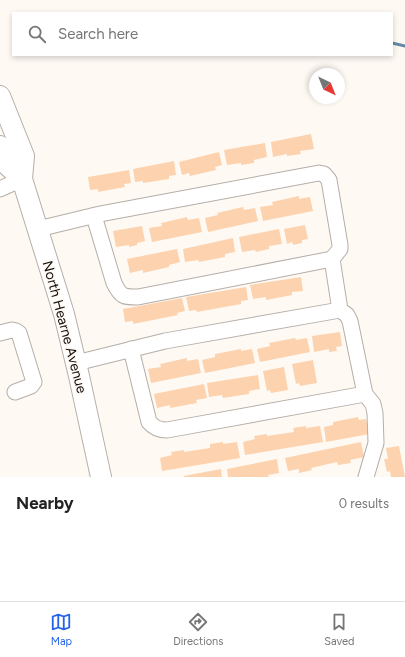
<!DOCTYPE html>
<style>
:root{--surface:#fff;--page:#f2f2f2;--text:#222;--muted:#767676;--line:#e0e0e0;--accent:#2563eb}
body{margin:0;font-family:Figtree,sans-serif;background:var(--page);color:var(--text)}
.compass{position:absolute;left:309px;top:68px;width:36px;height:36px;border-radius:50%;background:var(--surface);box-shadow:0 2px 6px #0003;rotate:137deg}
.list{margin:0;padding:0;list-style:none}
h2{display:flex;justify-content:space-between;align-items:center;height:52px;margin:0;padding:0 16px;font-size:17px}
h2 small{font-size:13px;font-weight:400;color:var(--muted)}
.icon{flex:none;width:22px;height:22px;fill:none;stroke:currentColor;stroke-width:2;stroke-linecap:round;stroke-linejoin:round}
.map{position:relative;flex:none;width:405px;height:477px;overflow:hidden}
.search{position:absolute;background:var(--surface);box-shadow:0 2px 6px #0003;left:12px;right:12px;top:12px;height:44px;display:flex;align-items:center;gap:10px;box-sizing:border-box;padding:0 14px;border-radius:0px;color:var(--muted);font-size:15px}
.sheet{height:124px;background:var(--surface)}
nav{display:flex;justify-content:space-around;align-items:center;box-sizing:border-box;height:56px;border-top:1px solid var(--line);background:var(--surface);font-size:11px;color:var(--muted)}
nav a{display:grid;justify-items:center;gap:2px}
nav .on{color:var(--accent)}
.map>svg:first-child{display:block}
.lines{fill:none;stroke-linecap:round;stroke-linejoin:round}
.stream{stroke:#6489a7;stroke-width:3}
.building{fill:#fcd3ae}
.minor-casing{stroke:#b5aea8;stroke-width:17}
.major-casing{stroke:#b5aea8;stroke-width:22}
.minor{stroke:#fff;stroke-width:15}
.major{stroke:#fff;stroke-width:20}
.labels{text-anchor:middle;stroke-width:3.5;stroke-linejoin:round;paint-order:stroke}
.street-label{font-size:14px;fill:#0f0c0a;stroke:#fff9f4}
</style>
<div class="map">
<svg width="405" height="477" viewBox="0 0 405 477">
<rect width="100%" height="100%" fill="#fff9f4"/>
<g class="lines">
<path class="stream" d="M 392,43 L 405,46"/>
</g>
<g class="building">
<path d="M 311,134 L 314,149 L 300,151 L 301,154 L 287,156 L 287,154 L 273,157 L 271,142 Z"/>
<path d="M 265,143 L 267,157 L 254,160 L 254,163 L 241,165 L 241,163 L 227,165 L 224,150 Z"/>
<path d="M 219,152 L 222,165 L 215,167 L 216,170 L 190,176 L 189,173 L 182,175 L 179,162 Z"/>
<path d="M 174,161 L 176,175 L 169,176 L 169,179 L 143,183 L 143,181 L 135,182 L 133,169 Z"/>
<path d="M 129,170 L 131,183 L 124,184 L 125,187 L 98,192 L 98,189 L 90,190 L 88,177 Z"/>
<path d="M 299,196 L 299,199 L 310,197 L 313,211 L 263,221 L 260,207 L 273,205 L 272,202 Z"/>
<path d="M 243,207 L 244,210 L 255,208 L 258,221 L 208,232 L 205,218 L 218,215 L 217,213 Z"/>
<path d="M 187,217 L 188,220 L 199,218 L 202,232 L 152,242 L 149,228 L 162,226 L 161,223 Z"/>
<path d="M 305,225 L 308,239 L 302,240 L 302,243 L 293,245 L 292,242 L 287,244 L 284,229 Z"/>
<path d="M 142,226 L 145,241 L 137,243 L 137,245 L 129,247 L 129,245 L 116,247 L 113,231 Z"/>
<path d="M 279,229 L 282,244 L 269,246 L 269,249 L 256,252 L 255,250 L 242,252 L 239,237 Z"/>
<path d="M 233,238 L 235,252 L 225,254 L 225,257 L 199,262 L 198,260 L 185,262 L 183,249 Z"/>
<path d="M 177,249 L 180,262 L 169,265 L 169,267 L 143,273 L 143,270 L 130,273 L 127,259 Z"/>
<path d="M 301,277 L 303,291 L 292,292 L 292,295 L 266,300 L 266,297 L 253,299 L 250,285 Z"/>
<path d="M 246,287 L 248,300 L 241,301 L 241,304 L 197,312 L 196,310 L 189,311 L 186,297 Z"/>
<path d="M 182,298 L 185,311 L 177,313 L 178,315 L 133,324 L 133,321 L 125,322 L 123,309 Z"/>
<path d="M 340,332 L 342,346 L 336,347 L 337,351 L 329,352 L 329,349 L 314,352 L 312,336 Z"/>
<path d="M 295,338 L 296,340 L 307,338 L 310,352 L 260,362 L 257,349 L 270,346 L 269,343 Z"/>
<path d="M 241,349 L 241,351 L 252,349 L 255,363 L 205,373 L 202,360 L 215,357 L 215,354 Z"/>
<path d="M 187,358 L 187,361 L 198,359 L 201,373 L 151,383 L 148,369 L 161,367 L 160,364 Z"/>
<path d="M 313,360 L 317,383 L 300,386 L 299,383 L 296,384 L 292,364 Z"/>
<path d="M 284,367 L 288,390 L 271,393 L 270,390 L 267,391 L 263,371 Z"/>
<path d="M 258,375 L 260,389 L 249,391 L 249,394 L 223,398 L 222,395 L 209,397 L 207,383 Z"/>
<path d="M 204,384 L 207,398 L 196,400 L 197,403 L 170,408 L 170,405 L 157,408 L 154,394 Z"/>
<path d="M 358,417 L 359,420 L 366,419 L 369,434 L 326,442 L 324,427 L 333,425 L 333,422 Z"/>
<path d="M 306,426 L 306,428 L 320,426 L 323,442 L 245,455 L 243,442 L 255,439 L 254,436 L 267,434 L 267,436 L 294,432 L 293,428 Z"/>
<path d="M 223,442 L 223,444 L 237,442 L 240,458 L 162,471 L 160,458 L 172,455 L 171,452 L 184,450 L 184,452 L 210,448 L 210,444 Z"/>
<path d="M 361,442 L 364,457 L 350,460 L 351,463 L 338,465 L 337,462 L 311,468 L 312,470 L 299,473 L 299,469 L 288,471 L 285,458 Z"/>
<path d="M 399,446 L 405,477 L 391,477 L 390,471 L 387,472 L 384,459 L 388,459 L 386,448 Z"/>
<path d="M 277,459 L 279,473 L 268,475 L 269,477 L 228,477 L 227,469 Z"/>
<path d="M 221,469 L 222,477 L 184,477 L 184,476 Z"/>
</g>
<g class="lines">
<g class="minor-casing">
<g id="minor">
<path d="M 0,189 L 22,179"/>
<path d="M 94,216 L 114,283 C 121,297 123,297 138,297 L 332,259"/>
<path d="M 38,229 L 100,214 L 319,173 L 324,174 L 329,180 L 340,245 L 340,249 L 332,259 L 340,310 L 347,315 L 350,321 L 365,394 L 373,404 L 375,413 L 376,443 L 366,477"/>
<path d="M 0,333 L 12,330 L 16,331 L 19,333 L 34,382 L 31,386 L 15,392"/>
<path d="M 131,349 L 149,422 C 154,428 159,430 167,430 L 365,394"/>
<path d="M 76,363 L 165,341 L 340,310"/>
</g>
</g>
<g class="major-casing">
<g id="major">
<path d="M 0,96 L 24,156 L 22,179 L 64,314 L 79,376 L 101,477"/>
<path d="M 0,146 L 6,164 L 22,179"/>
</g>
</g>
<use href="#minor" class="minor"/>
<use href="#major" class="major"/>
</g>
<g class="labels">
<g class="street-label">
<text transform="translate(65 327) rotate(75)" y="5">North Hearne Avenue</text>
</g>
</g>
</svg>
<svg class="compass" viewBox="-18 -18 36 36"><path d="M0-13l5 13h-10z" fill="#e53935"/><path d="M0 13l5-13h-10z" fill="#767676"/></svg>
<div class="search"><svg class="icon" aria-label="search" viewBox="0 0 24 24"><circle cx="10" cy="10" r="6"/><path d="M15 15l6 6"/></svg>Search here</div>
</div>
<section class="sheet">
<h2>Nearby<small>0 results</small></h2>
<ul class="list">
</ul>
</section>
<nav>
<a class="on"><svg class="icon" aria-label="map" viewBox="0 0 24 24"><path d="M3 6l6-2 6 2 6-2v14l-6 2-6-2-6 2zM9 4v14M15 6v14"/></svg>Map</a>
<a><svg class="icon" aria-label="directions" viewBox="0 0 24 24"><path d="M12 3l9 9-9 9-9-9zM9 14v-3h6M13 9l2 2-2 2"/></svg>Directions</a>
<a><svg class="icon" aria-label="saved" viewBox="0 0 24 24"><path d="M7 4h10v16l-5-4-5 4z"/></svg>Saved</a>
</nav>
